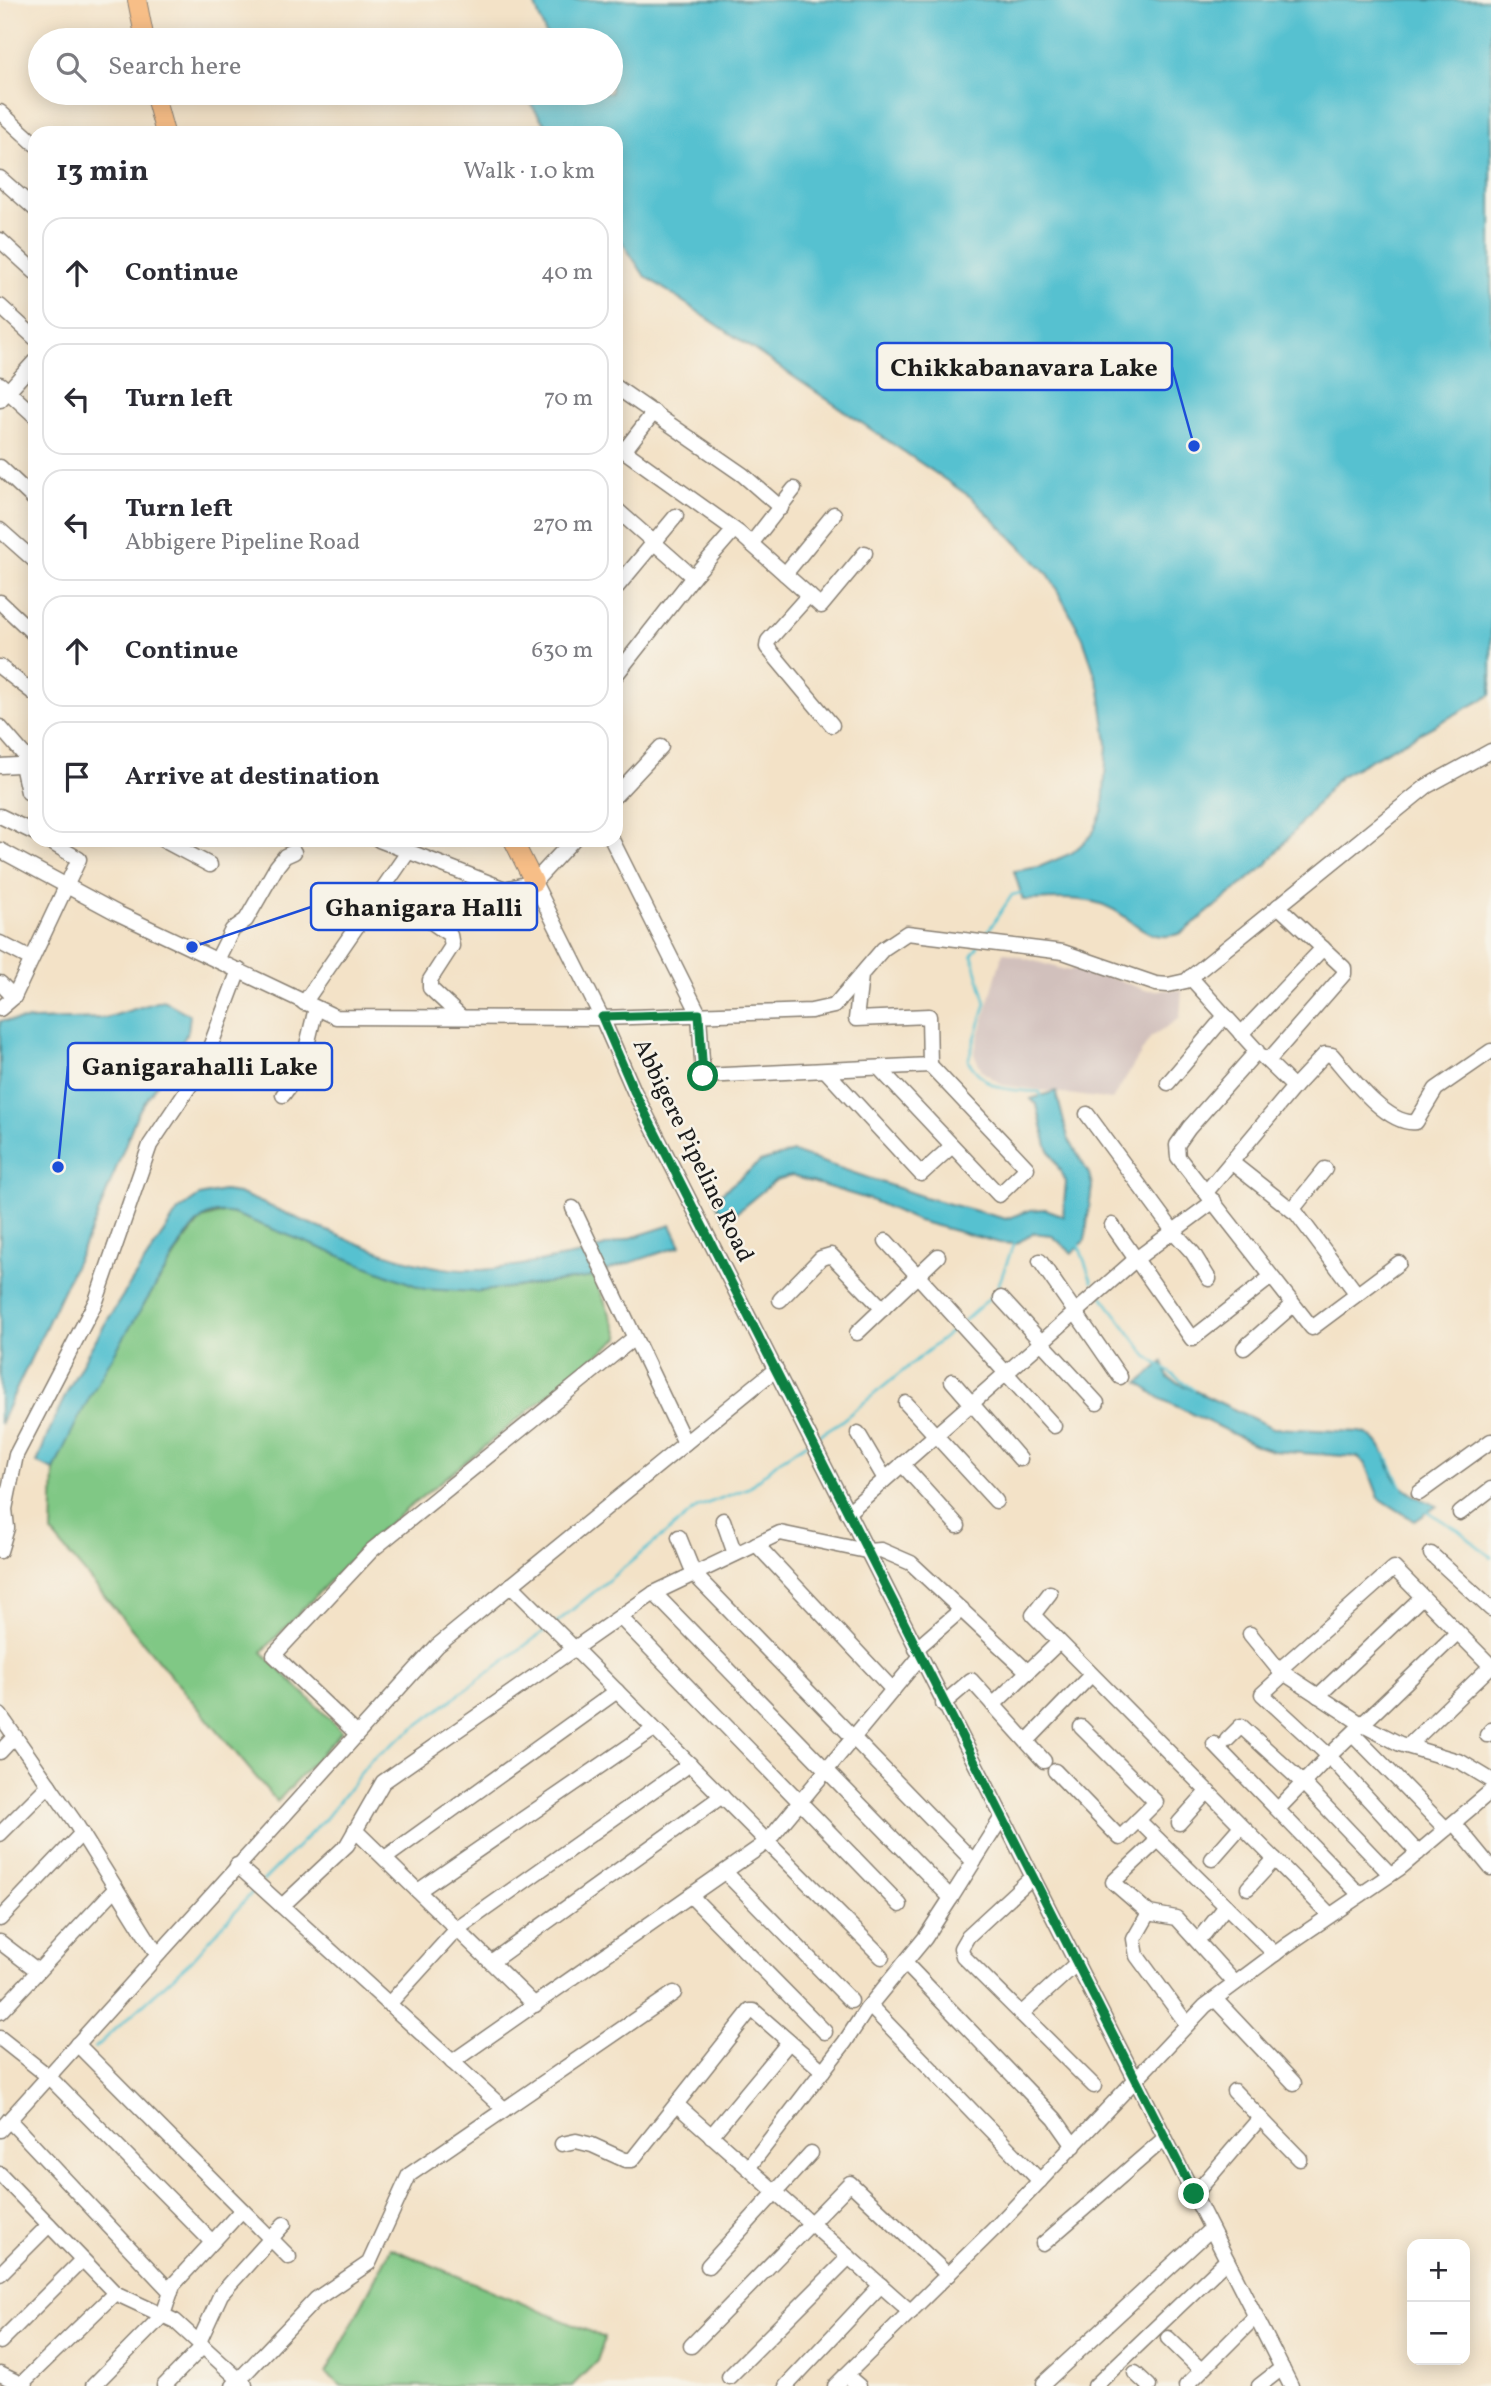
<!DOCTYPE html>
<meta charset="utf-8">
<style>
:root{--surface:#fff;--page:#f7f7f7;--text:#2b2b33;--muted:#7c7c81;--line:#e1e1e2}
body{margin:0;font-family:Vollkorn,serif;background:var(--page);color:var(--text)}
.controls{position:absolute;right:21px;bottom:21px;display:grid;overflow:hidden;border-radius:14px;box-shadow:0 4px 18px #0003}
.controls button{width:63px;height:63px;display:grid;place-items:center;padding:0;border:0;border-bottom:2px solid var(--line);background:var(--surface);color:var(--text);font:35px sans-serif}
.stop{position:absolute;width:21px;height:21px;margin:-16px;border:5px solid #0b8043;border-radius:50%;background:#fff}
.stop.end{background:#0b8043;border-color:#fff;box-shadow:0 2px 7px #0008}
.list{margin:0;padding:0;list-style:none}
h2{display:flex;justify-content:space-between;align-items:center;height:91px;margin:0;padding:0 28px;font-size:30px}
h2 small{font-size:23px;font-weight:400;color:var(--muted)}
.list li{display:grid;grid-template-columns:46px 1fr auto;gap:21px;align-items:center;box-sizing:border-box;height:112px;margin:0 14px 14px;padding:0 14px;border:2px solid var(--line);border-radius:21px}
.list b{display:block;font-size:26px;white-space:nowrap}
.list p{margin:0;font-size:23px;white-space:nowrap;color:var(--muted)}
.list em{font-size:23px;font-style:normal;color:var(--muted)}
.icon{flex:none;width:38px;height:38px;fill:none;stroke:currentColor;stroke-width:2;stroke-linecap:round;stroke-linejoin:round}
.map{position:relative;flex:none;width:1491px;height:2386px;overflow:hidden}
.search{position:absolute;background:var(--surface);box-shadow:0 4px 18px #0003;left:28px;top:28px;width:595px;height:77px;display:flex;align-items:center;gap:18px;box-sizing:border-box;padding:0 24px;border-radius:38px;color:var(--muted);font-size:26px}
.panel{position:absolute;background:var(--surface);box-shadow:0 4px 18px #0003;left:28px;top:126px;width:595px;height:721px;border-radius:21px}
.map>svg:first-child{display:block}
.industrial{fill:#d1c0bc}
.green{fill:#80c885;stroke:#4e7250;stroke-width:2}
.water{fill:#56c1d0;stroke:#396e76;stroke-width:2}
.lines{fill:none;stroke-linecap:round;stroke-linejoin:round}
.stream{stroke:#56c1d0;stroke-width:2.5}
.minor-casing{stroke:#887f72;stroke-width:17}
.major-casing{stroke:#887f72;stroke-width:20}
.minor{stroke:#fff;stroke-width:14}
.major{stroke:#f7be87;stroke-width:18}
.route{stroke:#0b8043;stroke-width:9}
.labels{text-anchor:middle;stroke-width:5;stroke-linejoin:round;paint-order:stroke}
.street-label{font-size:24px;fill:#1c1c1c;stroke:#f7f3e8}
.leader{fill:none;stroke:#1d4ed8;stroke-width:2.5}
.callout-dot{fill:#1d4ed8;stroke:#f7f3e8;stroke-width:2.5}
.callout{fill:#f7f3e8;stroke:#1d4ed8;stroke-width:2.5}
.callout-label{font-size:26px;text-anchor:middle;font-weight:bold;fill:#1c1c1c}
</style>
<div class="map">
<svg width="1491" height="2386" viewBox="0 0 1491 2386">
<rect width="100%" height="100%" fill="#f7f3e8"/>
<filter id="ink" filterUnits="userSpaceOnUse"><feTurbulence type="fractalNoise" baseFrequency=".0143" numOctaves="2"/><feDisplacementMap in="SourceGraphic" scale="14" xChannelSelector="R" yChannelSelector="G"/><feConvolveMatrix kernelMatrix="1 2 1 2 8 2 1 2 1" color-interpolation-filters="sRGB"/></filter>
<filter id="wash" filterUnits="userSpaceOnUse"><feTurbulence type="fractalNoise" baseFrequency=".00686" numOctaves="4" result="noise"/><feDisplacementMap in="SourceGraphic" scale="28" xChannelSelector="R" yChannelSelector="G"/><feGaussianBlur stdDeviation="1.57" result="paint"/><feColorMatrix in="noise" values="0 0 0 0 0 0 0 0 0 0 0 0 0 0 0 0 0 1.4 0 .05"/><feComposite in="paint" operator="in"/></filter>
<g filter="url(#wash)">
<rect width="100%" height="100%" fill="#f3e2c7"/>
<path class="industrial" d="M 1003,952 L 1069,971 L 1078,966 L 1145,990 L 1182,990 L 1180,1018 L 1151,1037 L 1112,1100 L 1003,1085 L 983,1072 L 974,1054 Z"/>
<g class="green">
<path d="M 227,1212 L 475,1292 L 594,1277 L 620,1337 L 371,1538 L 262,1652 L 342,1731 L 277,1802 L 52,1534 L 54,1470 L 75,1423 L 108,1361 L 183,1243 L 202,1219 Z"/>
<path d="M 391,2248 L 605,2338 L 597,2361 L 572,2386 L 342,2386 L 326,2374 Z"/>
</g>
<g class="water">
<path d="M 533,0 L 1491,0 L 1491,695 L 1339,777 L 1266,865 L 1182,933 C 1142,947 1133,911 1094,902 C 1072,897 1046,900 1023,900 L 1014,871 L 1039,867 L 1072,853 L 1092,835 L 1103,810 L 1107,744 L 1100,690 L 1083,638 L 1049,575 L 972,498 L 644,275 L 616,233 L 616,133 L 551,133 L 523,93 L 611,93 L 611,40 L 548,40 Z"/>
<path d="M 163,1000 L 190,1015 L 188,1031 L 172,1062 L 138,1112 L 95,1222 L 0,1424 L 0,1021 L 106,1018 Z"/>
<path d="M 1056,1091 L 1068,1138 L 1089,1174 L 1092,1186 L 1085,1240 L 1072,1253 L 1051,1235 L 1033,1233 L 1016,1244 L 1000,1243 L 918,1221 L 871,1200 L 792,1176 L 776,1180 L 726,1221 L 714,1199 L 760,1162 L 793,1152 L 924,1197 L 1006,1219 L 1030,1210 L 1046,1209 L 1063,1216 L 1066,1182 L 1047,1146 L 1037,1105 L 1031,1099 Z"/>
<path d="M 223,1191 L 238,1193 C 307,1220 404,1273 477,1270 C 512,1269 549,1259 583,1254 L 594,1277 L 475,1292 L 424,1289 L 234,1214 C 224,1212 212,1212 203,1218 C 186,1231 174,1257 163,1274 C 123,1338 84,1401 54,1470 L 37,1463 C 69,1371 125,1292 178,1211 L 199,1196 Z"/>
<path d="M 671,1225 L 681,1246 L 605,1271 L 593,1250 Z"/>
<path d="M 1163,1362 L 1168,1378 L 1273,1428 L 1360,1432 C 1389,1439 1383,1464 1399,1483 C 1408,1494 1424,1500 1437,1506 L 1415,1521 L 1379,1498 L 1366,1464 L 1358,1457 L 1273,1451 L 1258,1446 L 1161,1399 L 1139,1383 Z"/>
</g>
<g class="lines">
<g class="stream">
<path d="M 984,937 L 1012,895 L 1024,892"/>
<path d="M 978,946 L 972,955 L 986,1003 L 968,1061 C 990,1092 1003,1089 1040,1092 L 1042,1099"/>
<path d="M 1078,1243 L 1092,1282"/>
<path d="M 1102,1296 L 1148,1357 L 1194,1390"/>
<path d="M 964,1321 L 996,1292 L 1014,1243"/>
<path d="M 816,1437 L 840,1422 L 957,1327"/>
<path d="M 1386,1454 L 1403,1489"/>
<path d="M 1428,1512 L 1458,1530 L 1491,1557"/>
<path d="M 556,1623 L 698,1507 L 748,1488 L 780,1460 L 807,1443"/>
<path d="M 263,1881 L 326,1818 L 371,1760 L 547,1629"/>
<path d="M 95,2048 L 192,1960 L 256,1888"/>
</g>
</g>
</g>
<g filter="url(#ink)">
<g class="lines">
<g class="minor-casing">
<g id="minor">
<path d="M 0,112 L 35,144"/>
<path d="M 0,178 L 35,209"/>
<path d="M 0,240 L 35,272"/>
<path d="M 0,306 L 35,338"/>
<path d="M 0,384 L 35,416"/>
<path d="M 616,387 L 743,475 L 781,508"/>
<path d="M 0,400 L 35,361"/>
<path d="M 616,445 L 739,533 L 821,606 L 865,553"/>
<path d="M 624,451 L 654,412"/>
<path d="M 0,467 L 35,500"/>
<path d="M 616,509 L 693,577 L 734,530"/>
<path d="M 0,530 L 35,561"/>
<path d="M 751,544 L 794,489"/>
<path d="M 785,574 L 834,514"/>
<path d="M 616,588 L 676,516"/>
<path d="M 809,595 L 768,641 L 767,647 L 832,725"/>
<path d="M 0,602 L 35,635"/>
<path d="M 0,667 L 35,694"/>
<path d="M 616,675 L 693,577"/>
<path d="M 0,727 L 32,764"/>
<path d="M 22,765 L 28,792 L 35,792"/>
<path d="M 0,766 L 35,764"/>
<path d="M 616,795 L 661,747"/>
<path d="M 0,816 L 35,833"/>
<path d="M 163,840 L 210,865"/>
<path d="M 379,840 L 505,889 L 534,882 L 573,840"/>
<path d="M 612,840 L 699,1014 L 703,1076 L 930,1065 L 929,1016 L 856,1019 L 861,976"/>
<path d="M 0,850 L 117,913 L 336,1017 L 602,1018 L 811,1011 L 834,1006 L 883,949 L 907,933 L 1063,952 L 1156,984 L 1168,985 L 1186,981 L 1427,786 L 1491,751"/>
<path d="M 534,882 L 602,1018 L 634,1091 L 1291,2386"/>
<path d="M 384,889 L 450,935 L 452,946 L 430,980 L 430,988 L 461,1017"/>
<path d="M 0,943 L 31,959"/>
<path d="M 217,960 L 232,930 L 246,920 L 277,866 L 285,856 L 294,852"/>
<path d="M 1190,977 L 1257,1051 L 1189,1128 L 1177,1145 L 1178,1157 L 1312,1328 L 1399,1263"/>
<path d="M 0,983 L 14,997"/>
<path d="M 304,1003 L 408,852"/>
<path d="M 0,1009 L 14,997 L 79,859 L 47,840"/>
<path d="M 1241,1034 L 1323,948"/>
<path d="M 1268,1061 L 1344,974 L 1344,968 L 1278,906"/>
<path d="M 880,1069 L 999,1195 L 1027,1168 L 930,1065"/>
<path d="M 826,1071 L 921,1174 L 952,1146"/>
<path d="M 1168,1083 L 1225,1016"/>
<path d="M 1294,1087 L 1325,1054 L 1332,1055 C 1350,1076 1387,1126 1416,1122 L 1436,1089 L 1491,1051"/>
<path d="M 283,1095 L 301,1070 L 316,1008"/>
<path d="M 1087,1114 L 1173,1231 L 1193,1253 L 1209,1279"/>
<path d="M 1231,1162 L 1297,1214 L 1357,1294"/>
<path d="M 1207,1191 L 1294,1087 L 1262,1056"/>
<path d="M 573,1208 L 685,1443"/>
<path d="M 1292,1210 L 1325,1169"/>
<path d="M 1112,1225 L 1192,1339 L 1271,1277"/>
<path d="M 886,1241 L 1054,1426"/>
<path d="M 1040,1261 L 1120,1377"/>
<path d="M 1001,1298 L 1097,1403"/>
<path d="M 780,1300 L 821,1258 L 831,1255 L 883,1309"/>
<path d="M 857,1333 L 938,1256"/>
<path d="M 1244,1348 L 1293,1305"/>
<path d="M 952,1381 L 1020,1459"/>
<path d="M 906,1403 L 996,1501"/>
<path d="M 858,1433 L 885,1479"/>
<path d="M 902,1464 L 958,1526"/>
<path d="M 1419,1493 L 1491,1441"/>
<path d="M 847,1513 L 1136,1259 L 1214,1201"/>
<path d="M 1460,1513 L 1491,1489"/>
<path d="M 723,1520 L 735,1554"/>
<path d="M 679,1537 L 694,1574 L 974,1862"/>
<path d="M 756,1544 L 893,1690"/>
<path d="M 0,1551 L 7,1528 L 5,1509 L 16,1455 L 96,1301 L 150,1145 L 203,1066 L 239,970"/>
<path d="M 1431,1554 L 1491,1609"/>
<path d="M 511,1585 L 882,1957"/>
<path d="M 1050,1593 L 1033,1615 L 1330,1915"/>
<path d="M 620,1617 L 900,1905"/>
<path d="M 1250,1634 L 1279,1670"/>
<path d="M 916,1649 L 962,1609"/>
<path d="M 1491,1666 L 1394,1568 L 1279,1670 L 1363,1725 L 1400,1744 L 1461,1762 L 1491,1780"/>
<path d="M 1318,1696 L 1421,1598"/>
<path d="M 943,1704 L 971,1680 L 1044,1761"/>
<path d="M 993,1705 L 1059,1642"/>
<path d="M 0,1715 L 74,1821 L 157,1954"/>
<path d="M 356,1733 L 274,1655 L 372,1550 L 634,1338"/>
<path d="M 1353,1734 L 1446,1829"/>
<path d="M 1487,1735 L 1491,1730"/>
<path d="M 1227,1740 L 1241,1726 L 1303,1783 L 1390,1874"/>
<path d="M 1027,1741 L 1091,1675"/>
<path d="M 1214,1744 L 1360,1895"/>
<path d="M 1408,1746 L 1491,1666"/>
<path d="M 0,1752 L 15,1736"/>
<path d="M 1055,1771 L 1120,1838 L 1156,1802 L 1081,1727"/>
<path d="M 1278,1809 L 1329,1756 L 1262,1694 L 1284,1674"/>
<path d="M 1002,1817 L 951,1898 L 654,1593 L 780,1533 L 866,1551 L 881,1550 L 911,1563 L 1028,1672"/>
<path d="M 1138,1820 L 1275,1954"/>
<path d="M 1179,1823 L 1207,1792"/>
<path d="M 1454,1823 L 1491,1868"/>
<path d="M 355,1830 L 535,2005"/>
<path d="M 0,1834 L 49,1785"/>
<path d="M 1158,1840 L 1113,1882 L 1149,1913 L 1176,1918 L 1235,1983"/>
<path d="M 1418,1853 L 1329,1756 L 1457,1633"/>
<path d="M 385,1858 L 617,1691"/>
<path d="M 1212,1859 L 1241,1826"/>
<path d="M 237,1865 L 504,2109"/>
<path d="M 725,1872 L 851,2001"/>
<path d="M 1033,1876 L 968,1936 L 961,1948 L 963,1956 L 1094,2086"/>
<path d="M 1248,1888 L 1275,1859"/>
<path d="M 418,1891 L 654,1729"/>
<path d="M 691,1896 L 825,2032"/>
<path d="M 282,1906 L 347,1845 L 383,1782 L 654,1593"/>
<path d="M 1149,1913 L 1134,1939 L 1137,1956 L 1187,2024"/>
<path d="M 0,1919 L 82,1833"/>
<path d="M 1204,1934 L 1226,1906"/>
<path d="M 0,1942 L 38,1971"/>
<path d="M 491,1962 L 722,1796"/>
<path d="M 905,1963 L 1055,2119 L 1074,2146"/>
<path d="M 1215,1999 L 1294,2083"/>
<path d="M 389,2004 L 457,1929 L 690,1764"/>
<path d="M 870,2006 L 1040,2181"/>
<path d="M 0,2012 L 116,1888"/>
<path d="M 1021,2014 L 1077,1963"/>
<path d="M 0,2038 L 48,2076 L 212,2242"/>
<path d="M 77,2044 L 289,2257"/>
<path d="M 452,2062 L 767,1842 L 920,1657"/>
<path d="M 1234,2091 L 1300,2159"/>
<path d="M 677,2105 L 911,2312"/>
<path d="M 9,2120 L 171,2292"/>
<path d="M 0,2130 L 437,1646 L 776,1369"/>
<path d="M 711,2136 L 789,2042"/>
<path d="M 562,2144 L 576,2141 L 592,2145 L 625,2160 L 632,2160 L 750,2011 L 754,2011 L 823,2071"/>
<path d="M 748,2168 L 845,2042 L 866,2010 L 925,1938 L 951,1898"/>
<path d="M 0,2174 L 115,2293 L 175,2321 L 245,2385"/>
<path d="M 1194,2195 L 1260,2118"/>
<path d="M 1043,2244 L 1165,2138"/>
<path d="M 708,2266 L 811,2153"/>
<path d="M 0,2274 L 49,2225"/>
<path d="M 1168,2338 L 1201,2370"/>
<path d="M 0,2342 L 82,2260"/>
<path d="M 199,2342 L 221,2294 L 284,2224"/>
<path d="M 691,2346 L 850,2183 L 948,2275"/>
<path d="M 1135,2373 L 1149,2386"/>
<path d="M 0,2374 L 25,2386"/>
<path d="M 729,2377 L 849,2257"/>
<path d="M 1044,2383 L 1211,2229"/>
<path d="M 21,2384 L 115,2293"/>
<path d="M 93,2386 L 163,2315 L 173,2285 L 242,2210"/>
<path d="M 164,2386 L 203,2346"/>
<path d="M 233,2386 L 316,2299 L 369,2263 L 409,2175 L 674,1993"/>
<path d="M 786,2386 L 881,2285"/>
<path d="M 835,2386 L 846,2375"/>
<path d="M 859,2386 L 846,2375 L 997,2226 L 1205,2006 L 1287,1945 L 1400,1868 L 1491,1791"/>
<path d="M 1095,2386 L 1227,2260"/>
<path d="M 1186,2386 L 1256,2316"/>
<path d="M 1259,2386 L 1282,2368"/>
</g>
</g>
<g class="major-casing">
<g id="major">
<path d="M 137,0 L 145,40"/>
<path d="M 154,93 L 165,133"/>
<path d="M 513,840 L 534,882"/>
</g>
</g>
<use href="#minor" class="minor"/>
<use href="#major" class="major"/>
</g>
</g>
<g class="lines" filter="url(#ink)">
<path class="route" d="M 703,1076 L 699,1014 L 602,1017 L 634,1091 L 1194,2194"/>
</g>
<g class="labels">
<g class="street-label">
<text transform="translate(694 1150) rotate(64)" y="8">Abbigere Pipeline Road</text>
</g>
</g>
<path class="leader" d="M1194 446L1172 367M192 947L311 907M58 1167L68 1066"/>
<g class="callout-dot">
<circle cx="1194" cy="446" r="7"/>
<circle cx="192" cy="947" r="7"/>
<circle cx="58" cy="1167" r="7"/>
</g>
<g class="callout">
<rect x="877" y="343" width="295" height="47" rx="7"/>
<rect x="311" y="883" width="226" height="47" rx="7"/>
<rect x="68" y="1043" width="264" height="47" rx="7"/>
</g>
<g class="callout-label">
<text x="1024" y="376">Chikkabanavara Lake</text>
<text x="424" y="916">Ghanigara Halli</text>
<text x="200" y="1075">Ganigarahalli Lake</text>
</g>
</svg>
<div class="controls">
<button>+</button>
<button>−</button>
</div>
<div class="stop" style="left:703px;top:1076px"></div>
<div class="stop end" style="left:1194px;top:2194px"></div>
<div class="search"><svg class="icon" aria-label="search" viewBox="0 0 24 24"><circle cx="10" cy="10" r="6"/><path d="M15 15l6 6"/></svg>Search here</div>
<section class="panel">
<h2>13 min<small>Walk · 1.0 km</small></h2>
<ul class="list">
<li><svg class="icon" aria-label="ahead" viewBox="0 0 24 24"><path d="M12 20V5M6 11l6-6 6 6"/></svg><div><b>Continue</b></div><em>40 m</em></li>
<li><svg class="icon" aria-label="left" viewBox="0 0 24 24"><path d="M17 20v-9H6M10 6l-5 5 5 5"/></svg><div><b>Turn left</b></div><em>70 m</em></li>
<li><svg class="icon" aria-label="left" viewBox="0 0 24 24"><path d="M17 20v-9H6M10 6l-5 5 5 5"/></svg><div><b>Turn left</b><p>Abbigere Pipeline Road</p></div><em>270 m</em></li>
<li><svg class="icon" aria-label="ahead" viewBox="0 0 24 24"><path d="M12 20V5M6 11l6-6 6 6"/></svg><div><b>Continue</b></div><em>630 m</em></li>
<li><svg class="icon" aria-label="arrive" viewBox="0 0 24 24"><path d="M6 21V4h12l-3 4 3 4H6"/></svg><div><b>Arrive at destination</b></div></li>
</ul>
</section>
</div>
